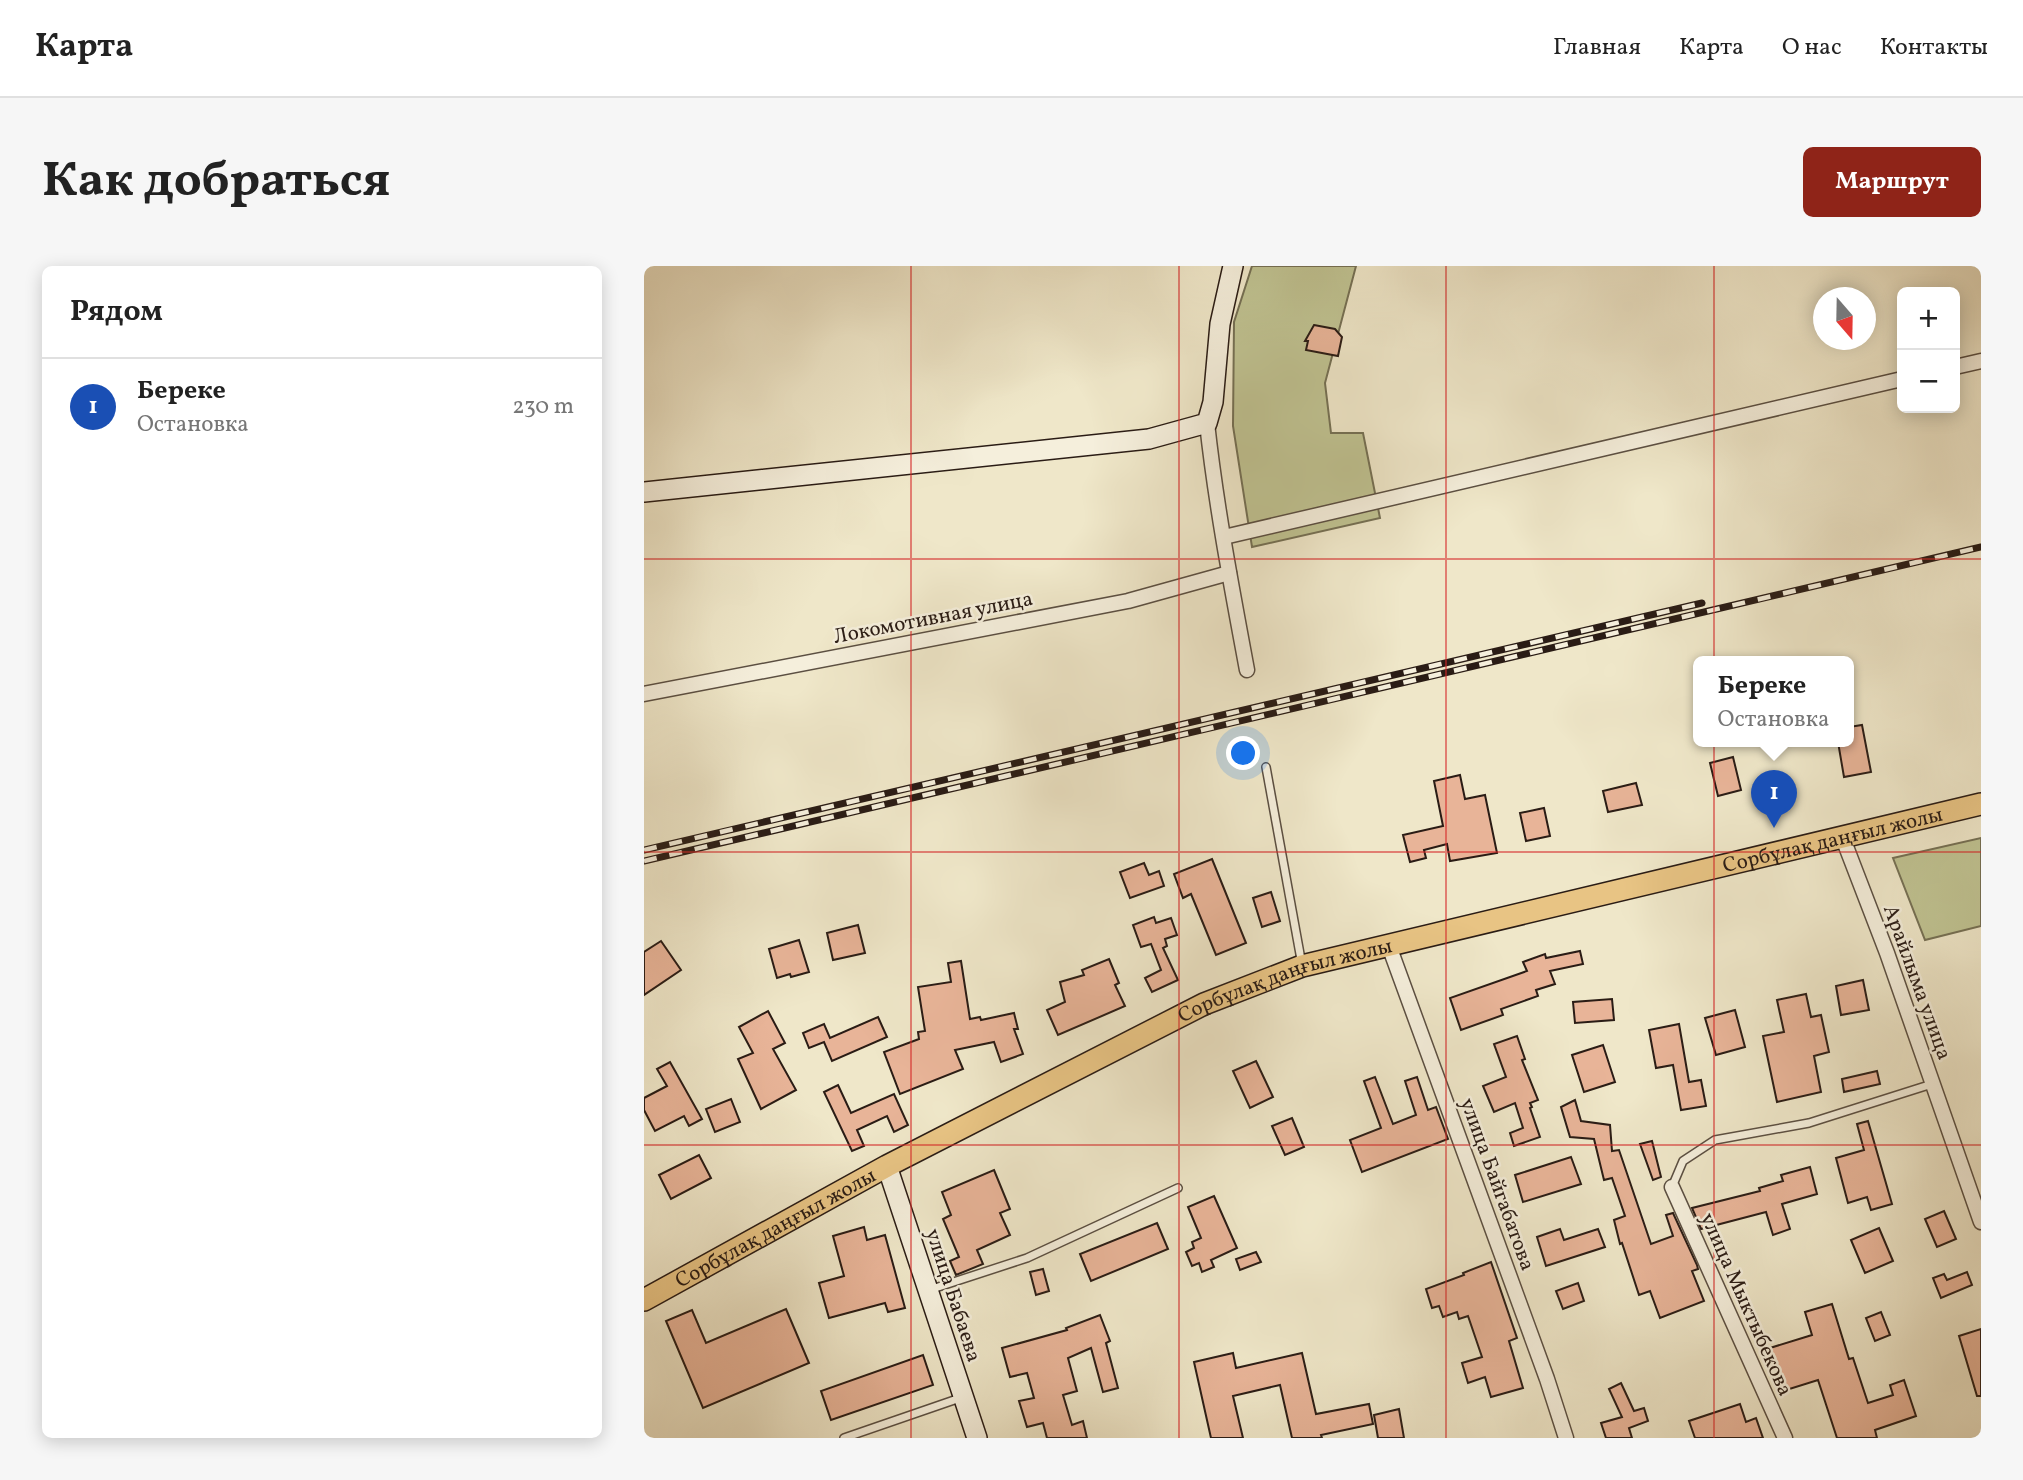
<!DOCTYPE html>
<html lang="ru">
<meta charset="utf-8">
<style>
:root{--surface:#fff;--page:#f6f6f6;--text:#222;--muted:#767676;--line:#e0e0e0;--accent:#8f2418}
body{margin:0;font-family:Vollkorn,serif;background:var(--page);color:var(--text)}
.controls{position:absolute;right:21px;top:21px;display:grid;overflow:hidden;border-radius:10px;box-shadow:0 4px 18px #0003}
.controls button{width:63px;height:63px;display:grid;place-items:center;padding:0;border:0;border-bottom:2px solid var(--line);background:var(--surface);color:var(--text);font:35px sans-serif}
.compass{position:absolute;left:1169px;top:21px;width:63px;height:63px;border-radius:50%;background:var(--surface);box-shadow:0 4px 18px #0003;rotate:160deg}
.you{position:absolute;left:600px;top:488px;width:24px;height:24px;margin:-18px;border:5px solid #fff;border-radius:50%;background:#1a73e8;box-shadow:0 0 0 10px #1a73e833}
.badge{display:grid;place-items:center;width:46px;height:46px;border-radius:50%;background:var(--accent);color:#fff;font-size:23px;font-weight:700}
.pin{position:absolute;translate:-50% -58px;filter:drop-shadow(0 2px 4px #0008)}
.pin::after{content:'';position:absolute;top:37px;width:24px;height:21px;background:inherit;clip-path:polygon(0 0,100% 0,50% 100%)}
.popup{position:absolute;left:1049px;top:390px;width:161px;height:91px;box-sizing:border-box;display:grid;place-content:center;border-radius:10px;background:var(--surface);filter:drop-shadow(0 2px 5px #0005);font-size:23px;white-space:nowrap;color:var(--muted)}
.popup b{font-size:26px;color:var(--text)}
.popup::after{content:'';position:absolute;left:50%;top:100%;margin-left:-14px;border:14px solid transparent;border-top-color:var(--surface)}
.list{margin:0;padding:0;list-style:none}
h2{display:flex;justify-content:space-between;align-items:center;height:91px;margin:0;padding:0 28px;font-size:30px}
h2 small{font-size:23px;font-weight:400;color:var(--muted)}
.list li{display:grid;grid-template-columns:46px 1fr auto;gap:21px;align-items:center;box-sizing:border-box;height:98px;padding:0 28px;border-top:2px solid var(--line)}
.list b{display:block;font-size:26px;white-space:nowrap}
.list p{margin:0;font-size:23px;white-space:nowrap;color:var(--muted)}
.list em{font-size:23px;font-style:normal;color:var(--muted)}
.map{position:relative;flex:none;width:1337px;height:1172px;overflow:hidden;border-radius:10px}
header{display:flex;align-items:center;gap:42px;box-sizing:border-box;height:98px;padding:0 35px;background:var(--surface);border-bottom:2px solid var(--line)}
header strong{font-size:33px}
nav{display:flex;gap:38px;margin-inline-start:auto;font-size:24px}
.intro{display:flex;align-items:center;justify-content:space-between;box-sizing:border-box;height:168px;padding:0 42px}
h1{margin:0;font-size:49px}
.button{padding:18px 32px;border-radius:10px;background:var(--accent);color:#fff;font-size:24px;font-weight:700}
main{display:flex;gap:42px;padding:0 42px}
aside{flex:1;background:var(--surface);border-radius:10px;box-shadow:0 4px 18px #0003}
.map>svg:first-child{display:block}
.green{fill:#c0c392;stroke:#757054;stroke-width:2}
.building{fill:#e8b498;stroke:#2a1c15;stroke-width:2}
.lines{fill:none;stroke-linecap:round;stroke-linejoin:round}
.lane-casing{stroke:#5b4f42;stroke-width:10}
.street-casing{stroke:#5b4f42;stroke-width:17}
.secondary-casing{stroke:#2a1c15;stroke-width:22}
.primary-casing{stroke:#2a1c15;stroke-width:24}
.lane{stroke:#f5efdc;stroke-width:7}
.street{stroke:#f5efdc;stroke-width:14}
.secondary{stroke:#f5efdc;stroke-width:19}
.primary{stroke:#e8c484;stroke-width:21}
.rail-casing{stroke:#2a1c15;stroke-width:7}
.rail{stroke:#f5efdc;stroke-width:4.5;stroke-dasharray:13;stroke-linecap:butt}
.grid{fill:none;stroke:#d62828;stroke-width:2;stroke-opacity:0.55}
.labels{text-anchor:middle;stroke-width:5;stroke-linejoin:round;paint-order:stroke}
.street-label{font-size:21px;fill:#2a1c15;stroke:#f5efdc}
</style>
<header>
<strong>Карта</strong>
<nav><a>Главная</a><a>Карта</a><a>О нас</a><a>Контакты</a></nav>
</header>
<div class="intro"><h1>Как добраться</h1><a class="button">Маршрут</a></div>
<main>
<aside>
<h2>Рядом<small></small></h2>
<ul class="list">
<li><span class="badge" style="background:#1a4fb4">1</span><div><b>Береке</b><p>Остановка</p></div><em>230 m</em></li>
</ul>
</aside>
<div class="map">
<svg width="1337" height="1172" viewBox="0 0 1337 1172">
<rect width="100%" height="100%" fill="#efe7c9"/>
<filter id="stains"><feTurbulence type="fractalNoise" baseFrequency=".00286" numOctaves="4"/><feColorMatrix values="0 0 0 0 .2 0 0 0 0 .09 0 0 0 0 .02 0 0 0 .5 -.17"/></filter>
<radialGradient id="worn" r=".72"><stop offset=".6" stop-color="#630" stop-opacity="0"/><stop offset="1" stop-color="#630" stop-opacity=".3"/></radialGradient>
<g class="green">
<path d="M 608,0 L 712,0 L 681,117 L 687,167 L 719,167 L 736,252 L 608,281 L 589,160 L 590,56 Z"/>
<path d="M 1337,572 L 1337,660 L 1281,674 L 1249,592 Z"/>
</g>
<g class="building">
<path d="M 670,59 L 691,63 L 698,71 L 694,90 L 662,84 L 664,75 L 661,75 Z"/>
<path d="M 1218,459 L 1227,506 L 1200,511 L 1194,476 L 1205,476 L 1205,461 Z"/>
<path d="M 1089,491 L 1097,524 L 1074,530 L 1066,497 Z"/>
<path d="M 816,509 L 821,533 L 841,529 L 853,587 L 806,595 L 803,578 L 780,584 L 782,592 L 766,596 L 759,569 L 799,560 L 790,515 Z"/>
<path d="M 992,517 L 998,539 L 964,546 L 959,525 Z"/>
<path d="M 900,542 L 906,570 L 882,575 L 876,547 Z"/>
<path d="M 568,593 L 602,677 L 572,689 L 547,628 L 539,632 L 530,608 Z"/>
<path d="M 500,597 L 505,609 L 515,605 L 520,620 L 486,632 L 476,606 Z"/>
<path d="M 627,626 L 636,655 L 618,661 L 609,632 Z"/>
<path d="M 510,651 L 512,657 L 527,652 L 533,669 L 521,673 L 523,680 L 519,682 L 534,714 L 508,726 L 501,712 L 517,704 L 507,678 L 497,681 L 489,659 Z"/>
<path d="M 214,659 L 221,687 L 189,694 L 183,667 Z"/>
<path d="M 155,674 L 165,706 L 147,711 L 146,708 L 133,712 L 125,683 Z"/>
<path d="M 17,675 L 37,704 L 0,729 L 0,686 Z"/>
<path d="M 936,685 L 939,698 L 906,705 L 911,718 L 892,724 L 894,730 L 857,743 L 859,749 L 817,764 L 806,732 L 883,705 L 879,696 L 901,688 L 902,692 Z"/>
<path d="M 465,693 L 475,717 L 471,719 L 481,740 L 414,769 L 403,744 L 421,736 L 416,716 L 440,709 L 438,704 Z"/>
<path d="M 317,695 L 326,753 L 336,751 L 337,754 L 370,747 L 374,763 L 370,763 L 379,788 L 357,796 L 350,776 L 311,784 L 319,803 L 256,828 L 240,786 L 275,773 L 274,766 L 281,765 L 274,721 L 307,716 L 304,697 Z"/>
<path d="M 1219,714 L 1225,744 L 1197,749 L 1192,720 Z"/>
<path d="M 1162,728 L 1167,751 L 1177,749 L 1185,786 L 1170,790 L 1177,826 L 1133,836 L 1119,770 L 1140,766 L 1133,734 Z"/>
<path d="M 968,733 L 970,754 L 931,757 L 929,736 Z"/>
<path d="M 1091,744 L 1101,781 L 1072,789 L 1061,752 Z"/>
<path d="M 124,745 L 141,777 L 129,783 L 152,824 L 117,843 L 94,793 L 109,787 L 95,761 Z"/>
<path d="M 234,751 L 243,771 L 188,795 L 180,776 L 165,782 L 159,767 L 180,758 L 186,772 Z"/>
<path d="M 1035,758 L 1045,816 L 1057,814 L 1062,840 L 1037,844 L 1029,799 L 1012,802 L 1005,764 Z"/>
<path d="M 873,770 L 881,793 L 878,794 L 894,834 L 886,837 L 888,841 L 886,842 L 896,871 L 870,880 L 866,867 L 879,862 L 871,837 L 850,846 L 839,820 L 862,811 L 850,778 Z"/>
<path d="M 959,779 L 971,816 L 940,826 L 928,789 Z"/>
<path d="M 612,795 L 629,831 L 606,842 L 589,805 Z"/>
<path d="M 26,796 L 58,853 L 45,860 L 40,850 L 11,865 L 0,844 L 0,832 L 23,820 L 13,803 Z"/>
<path d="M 1233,805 L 1236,818 L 1200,826 L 1198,813 Z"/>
<path d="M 731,811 L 749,858 L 772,849 L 761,815 L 773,811 L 784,844 L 792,841 L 804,873 L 718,906 L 706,874 L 737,862 L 720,815 Z"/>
<path d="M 194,819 L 207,847 L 250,828 L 264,859 L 250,866 L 243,850 L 213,864 L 220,880 L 208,885 L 180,826 Z"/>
<path d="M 87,833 L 96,856 L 71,866 L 62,843 Z"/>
<path d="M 931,834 L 937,855 L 966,859 L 968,885 L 975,884 L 1007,978 L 1029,970 L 1022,949 L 1029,947 L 1053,999 L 1054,1003 L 1048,1005 L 1060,1035 L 1016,1052 L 1006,1025 L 995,1029 L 978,977 L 976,978 L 970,954 L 981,950 L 968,912 L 960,914 L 950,873 L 926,871 L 917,841 Z"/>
<path d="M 648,852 L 660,881 L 641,889 L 628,860 Z"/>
<path d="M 1224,855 L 1248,938 L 1227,944 L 1223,931 L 1204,937 L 1192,892 L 1220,884 L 1213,858 Z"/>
<path d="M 1008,875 L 1017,911 L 1009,914 L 996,878 Z"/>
<path d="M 55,889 L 67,912 L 27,933 L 15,909 Z"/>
<path d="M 927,891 L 937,918 L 879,936 L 871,909 Z"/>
<path d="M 1166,901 L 1173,928 L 1138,938 L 1146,963 L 1129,969 L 1122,946 L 1057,963 L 1048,942 L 1116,925 L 1115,922 L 1139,915 L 1137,909 Z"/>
<path d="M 350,904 L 366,943 L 356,947 L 366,969 L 333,984 L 339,998 L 312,1009 L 306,995 L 315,991 L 299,953 L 307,949 L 298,926 Z"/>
<path d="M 570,930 L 593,982 L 567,994 L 570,1001 L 558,1006 L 555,997 L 548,1000 L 542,986 L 550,982 L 548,976 L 557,972 L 544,941 Z"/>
<path d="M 1300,945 L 1312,973 L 1293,981 L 1281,953 Z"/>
<path d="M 513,957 L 524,983 L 447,1015 L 436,988 Z"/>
<path d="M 220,961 L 223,974 L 241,969 L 261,1042 L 244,1046 L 241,1037 L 185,1052 L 175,1017 L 200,1010 L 189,970 Z"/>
<path d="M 1235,962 L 1249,995 L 1221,1007 L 1207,974 Z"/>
<path d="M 916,963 L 920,974 L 954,963 L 961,981 L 902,1000 L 893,971 Z"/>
<path d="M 612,986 L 617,996 L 596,1004 L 592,993 Z"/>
<path d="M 847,996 L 873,1072 L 865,1075 L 879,1122 L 847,1131 L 841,1111 L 824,1117 L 818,1097 L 838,1091 L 824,1050 L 815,1053 L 813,1046 L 799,1051 L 795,1040 L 788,1042 L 782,1023 L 820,1009 L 819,1007 Z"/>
<path d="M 399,1003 L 405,1025 L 392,1029 L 386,1006 Z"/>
<path d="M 1323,1006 L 1328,1019 L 1297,1032 L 1289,1012 L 1300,1008 L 1303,1014 Z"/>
<path d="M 934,1017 L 940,1035 L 919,1043 L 912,1025 Z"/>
<path d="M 1188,1038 L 1205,1093 L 1209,1092 L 1224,1137 L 1249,1129 L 1246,1119 L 1260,1114 L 1272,1150 L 1231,1164 L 1233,1172 L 1193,1172 L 1174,1114 L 1139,1125 L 1126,1082 L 1168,1069 L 1161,1046 Z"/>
<path d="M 142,1043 L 165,1097 L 59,1142 L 22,1055 L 48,1044 L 62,1077 Z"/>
<path d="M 1237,1046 L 1246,1069 L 1231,1075 L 1222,1052 Z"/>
<path d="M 456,1049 L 466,1075 L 462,1077 L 474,1122 L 459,1126 L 447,1082 L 424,1092 L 433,1125 L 419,1129 L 428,1159 L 439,1155 L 443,1172 L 403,1172 L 399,1157 L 383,1161 L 375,1135 L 390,1132 L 383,1107 L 366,1111 L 358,1082 L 423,1064 L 422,1062 Z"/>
<path d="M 1337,1063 L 1337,1130 L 1333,1130 L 1315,1070 Z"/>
<path d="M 589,1087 L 592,1102 L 658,1087 L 672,1148 L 725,1138 L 729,1158 L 677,1169 L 678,1172 L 648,1172 L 636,1119 L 589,1130 L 599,1172 L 567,1172 L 550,1096 Z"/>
<path d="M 279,1089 L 289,1119 L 187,1154 L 177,1125 Z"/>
<path d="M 977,1117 L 990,1145 L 1000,1142 L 1004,1155 L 985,1162 L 988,1172 L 962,1172 L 957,1157 L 978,1151 L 965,1123 Z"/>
<path d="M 1096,1138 L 1102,1156 L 1112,1152 L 1119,1172 L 1051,1172 L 1045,1155 Z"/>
<path d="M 755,1143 L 760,1172 L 734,1172 L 730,1149 Z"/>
</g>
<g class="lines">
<g class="lane-casing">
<g id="lane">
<path d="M 622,501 L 658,699"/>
<path d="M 1028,921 L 1039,895 L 1071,874 L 1165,857 L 1288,818"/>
<path d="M 285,1024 L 383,992 L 534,922"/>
<path d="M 200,1172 L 319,1131"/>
</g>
</g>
<g class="street-casing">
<g id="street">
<path d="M 1311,101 L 1337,95"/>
<path d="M 563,157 C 572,240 588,323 603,404"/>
<path d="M 580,271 L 1258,113"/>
<path d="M 0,428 L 484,335 L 585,307"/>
<path d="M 1198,570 L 1243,687 L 1337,956"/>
<path d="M 745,680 L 903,1113 L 922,1172"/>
<path d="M 1028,921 L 1141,1172"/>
</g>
</g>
<g class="secondary-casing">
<g id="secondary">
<path d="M 0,226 L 505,173 L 563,157 L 569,136 L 576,58 L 589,0"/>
<path d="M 243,900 L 333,1172"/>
</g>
</g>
<g class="primary-casing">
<g id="primary">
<path id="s1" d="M 0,1034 L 243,900 L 560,738 L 658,700 L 1337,538"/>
</g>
</g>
<use href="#lane" class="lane"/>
<use href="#street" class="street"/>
<use href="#secondary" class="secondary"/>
<use href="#primary" class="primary"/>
<g class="rail-casing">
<g id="rail">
<path d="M 0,584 L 1058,337"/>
<path d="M 0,595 L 1337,281"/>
</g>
</g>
<use href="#rail" class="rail"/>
</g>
<path class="grid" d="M 267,0 L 267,1172M 535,0 L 535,1172M 802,0 L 802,1172M 1070,0 L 1070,1172M 0,293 L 1337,293M 0,586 L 1337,586M 0,879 L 1337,879"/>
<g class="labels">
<g class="street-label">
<text transform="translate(289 351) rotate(-11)" y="7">Локомотивная улица</text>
<text dy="7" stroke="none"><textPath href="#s1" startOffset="1284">Сорбұлақ даңғыл жолы</textPath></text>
<text dy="7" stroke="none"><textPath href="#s1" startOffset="718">Сорбұлақ даңғыл жолы</textPath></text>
<text transform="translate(1274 716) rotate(70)" y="7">Арайлыма улица</text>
<text transform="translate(854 918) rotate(70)" y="7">улица Байгабатова</text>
<text dy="7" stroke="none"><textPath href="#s1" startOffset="150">Сорбұлақ даңғыл жолы</textPath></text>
<text transform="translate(310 1029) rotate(72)" y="7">улица Бабаева</text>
<text transform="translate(1103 1038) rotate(66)" y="7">улица Мыктыбекова</text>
</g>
</g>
<rect width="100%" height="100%" filter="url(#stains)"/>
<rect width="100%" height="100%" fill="url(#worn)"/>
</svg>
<div class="controls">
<button>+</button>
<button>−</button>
</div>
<svg class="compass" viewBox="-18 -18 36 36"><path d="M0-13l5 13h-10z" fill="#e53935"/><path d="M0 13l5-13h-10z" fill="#767676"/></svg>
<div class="you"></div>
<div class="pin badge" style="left:1130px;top:562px;background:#1a4fb4">1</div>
<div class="popup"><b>Береке</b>Остановка</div>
</div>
</main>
